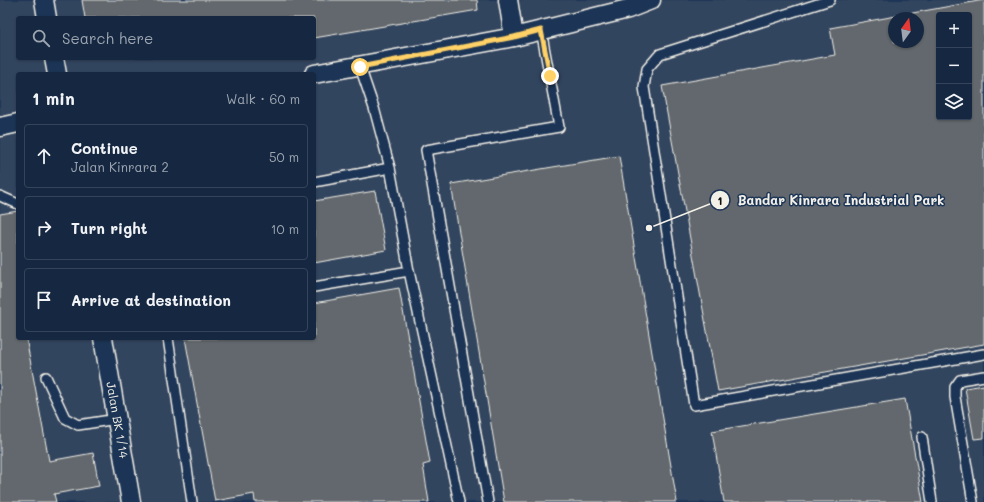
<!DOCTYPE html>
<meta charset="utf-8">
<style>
:root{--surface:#162841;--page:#23344c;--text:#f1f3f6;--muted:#9ea6b1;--line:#35445a}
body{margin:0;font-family:Mali,sans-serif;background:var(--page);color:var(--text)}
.controls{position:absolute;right:12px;top:12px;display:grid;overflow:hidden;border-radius:4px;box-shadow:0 1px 3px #0004}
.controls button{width:36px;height:36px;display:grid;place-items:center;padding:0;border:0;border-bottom:1px solid var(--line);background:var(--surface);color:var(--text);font:20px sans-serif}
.compass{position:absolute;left:888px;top:12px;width:36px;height:36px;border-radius:50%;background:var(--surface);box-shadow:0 1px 3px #0004;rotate:14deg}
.stop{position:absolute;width:12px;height:12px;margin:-9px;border:3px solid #ffd166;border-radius:50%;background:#fff}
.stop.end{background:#ffd166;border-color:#fff;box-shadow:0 1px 4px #0008}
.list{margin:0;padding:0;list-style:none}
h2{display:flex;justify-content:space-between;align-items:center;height:52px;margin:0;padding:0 16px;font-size:17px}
h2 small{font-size:13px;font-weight:400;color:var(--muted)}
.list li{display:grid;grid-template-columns:26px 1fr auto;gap:12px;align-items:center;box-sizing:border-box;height:64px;margin:0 8px 8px;padding:0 8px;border:1px solid var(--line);border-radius:4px}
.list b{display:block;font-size:15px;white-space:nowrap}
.list p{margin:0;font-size:13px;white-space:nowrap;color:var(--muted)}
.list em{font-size:13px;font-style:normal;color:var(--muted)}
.icon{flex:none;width:22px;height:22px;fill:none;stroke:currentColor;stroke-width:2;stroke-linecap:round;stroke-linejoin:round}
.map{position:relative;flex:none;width:984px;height:502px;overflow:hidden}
.search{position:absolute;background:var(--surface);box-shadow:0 1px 3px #0004;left:16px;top:16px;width:300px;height:44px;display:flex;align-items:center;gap:10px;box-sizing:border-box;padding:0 14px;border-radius:4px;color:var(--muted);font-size:15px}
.panel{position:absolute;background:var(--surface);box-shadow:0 1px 3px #0004;left:16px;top:72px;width:300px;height:268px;border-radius:4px}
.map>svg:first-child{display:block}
.built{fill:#32445e;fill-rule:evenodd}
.building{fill:#62676d;stroke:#f4f1e8;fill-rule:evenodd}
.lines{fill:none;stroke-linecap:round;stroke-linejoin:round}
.lane-casing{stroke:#f4f1e8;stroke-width:12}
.street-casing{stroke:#f4f1e8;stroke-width:21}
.lane{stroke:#1d3557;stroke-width:9}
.street{stroke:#1d3557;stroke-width:18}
.route{stroke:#ffd166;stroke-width:5}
.labels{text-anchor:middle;stroke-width:3;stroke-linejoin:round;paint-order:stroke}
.street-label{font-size:12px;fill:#f4f1e8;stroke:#1d3557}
.leader{fill:none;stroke:#f4f1e8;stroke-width:1.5}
.callout-dot{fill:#f4f1e8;stroke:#1d3557;stroke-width:1.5}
.mark-label{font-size:12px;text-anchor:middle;font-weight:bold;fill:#111}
.callout-label{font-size:13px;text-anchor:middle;font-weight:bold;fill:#f4f1e8;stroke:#1d3557;stroke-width:3;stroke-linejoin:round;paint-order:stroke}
</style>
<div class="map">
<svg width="984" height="502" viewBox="0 0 984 502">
<rect width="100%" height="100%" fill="#1d3557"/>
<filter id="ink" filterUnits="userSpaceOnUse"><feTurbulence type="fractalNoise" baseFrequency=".025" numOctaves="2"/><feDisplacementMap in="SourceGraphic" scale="8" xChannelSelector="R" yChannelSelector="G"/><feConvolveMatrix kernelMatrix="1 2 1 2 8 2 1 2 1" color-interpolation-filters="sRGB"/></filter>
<g filter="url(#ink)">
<path class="built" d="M 0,0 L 984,0 L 984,502 L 0,502 ZM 939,15 L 969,15 L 969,117 L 939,117 ZM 18,18 L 314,18 L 314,58 L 18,58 ZM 894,18 L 918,18 L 918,42 L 894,42 ZM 18,74 L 314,74 L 314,338 L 18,338 Z"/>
<g class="building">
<path d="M 82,0 L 477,0 L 478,10 L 314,38 L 314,18 L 85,18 Z"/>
<path d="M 984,0 L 984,344 L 718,391 L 662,86 L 835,55 L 830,28 ZM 939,15 L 969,15 L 969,117 L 939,117 ZM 894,18 L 918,18 L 918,42 L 894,42 Z"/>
<path d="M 619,156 L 677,502 L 504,502 L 451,184 Z"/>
<path d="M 375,191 L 386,250 L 314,263 L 314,201 Z"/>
<path d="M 18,211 L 18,338 L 26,338 L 49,461 L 93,453 L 99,486 L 54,494 L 56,502 L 0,502 L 0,214 Z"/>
<path d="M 399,288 L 430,463 L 423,465 L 429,502 L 255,502 L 254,494 L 215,501 L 185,338 L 314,338 L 314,303 Z"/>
<path d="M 984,385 L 984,438 L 974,439 L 965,388 Z"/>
<path d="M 905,399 L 923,502 L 724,502 L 712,431 Z"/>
</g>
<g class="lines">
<g class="lane-casing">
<g id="lane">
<path d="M 830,0 L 660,54 L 647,69 L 644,87 L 694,405 L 984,354"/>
<path d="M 360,67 L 374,108 L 390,168 L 409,271 L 459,502"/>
<path d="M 314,182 L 390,168"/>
<path d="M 0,196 L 18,204"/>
<path d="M 314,287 L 409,271"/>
<path d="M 168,338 L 192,502"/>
<path d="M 46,377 L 65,418 L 78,425 L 117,419"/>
<path d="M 922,437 L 932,502"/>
<path d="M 488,502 L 426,150 L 559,127 L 541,30"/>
<path d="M 973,502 L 955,397 L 955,387 L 960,380 L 984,376"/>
</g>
</g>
<g class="street-casing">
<g id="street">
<path d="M 44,0 L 47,18"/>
<path d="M 508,0 L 514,37"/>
<path d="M 54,58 L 57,74"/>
<path d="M 314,74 L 514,37 L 628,9 L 651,0"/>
<path d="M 0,127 L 18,123"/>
<path d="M 103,338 L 131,502"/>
</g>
</g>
<use href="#lane" class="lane"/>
<use href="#street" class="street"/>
</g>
</g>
<g class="lines" filter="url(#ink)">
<path class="route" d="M 360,67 L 514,37 L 541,30 L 550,76"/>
</g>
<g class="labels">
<g class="street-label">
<text transform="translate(117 420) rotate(80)" y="4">Jalan BK 1/14</text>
</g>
</g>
<path class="leader" d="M649 228L720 200"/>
<g class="callout-dot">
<circle cx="649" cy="228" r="4"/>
<circle cx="720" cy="200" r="10"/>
</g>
<g class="mark-label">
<text x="720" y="205">1</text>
</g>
<g class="callout-label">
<text x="841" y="205">Bandar Kinrara Industrial Park</text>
</g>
</svg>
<div class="controls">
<button>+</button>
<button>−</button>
<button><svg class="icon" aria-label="layers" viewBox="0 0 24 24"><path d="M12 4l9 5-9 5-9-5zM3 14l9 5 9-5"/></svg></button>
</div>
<svg class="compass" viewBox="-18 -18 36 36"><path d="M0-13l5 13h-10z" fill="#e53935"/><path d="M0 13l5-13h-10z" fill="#9ea6b1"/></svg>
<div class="stop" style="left:360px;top:67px"></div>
<div class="stop end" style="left:550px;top:76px"></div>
<div class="search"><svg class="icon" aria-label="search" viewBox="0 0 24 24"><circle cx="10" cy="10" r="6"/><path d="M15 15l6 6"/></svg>Search here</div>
<section class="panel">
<h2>1 min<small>Walk · 60 m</small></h2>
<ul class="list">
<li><svg class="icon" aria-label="ahead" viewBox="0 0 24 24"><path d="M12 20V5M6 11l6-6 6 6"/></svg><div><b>Continue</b><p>Jalan Kinrara 2</p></div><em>50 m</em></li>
<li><svg class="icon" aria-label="right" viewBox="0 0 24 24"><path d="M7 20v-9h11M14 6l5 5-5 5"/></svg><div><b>Turn right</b></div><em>10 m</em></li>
<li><svg class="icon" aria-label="arrive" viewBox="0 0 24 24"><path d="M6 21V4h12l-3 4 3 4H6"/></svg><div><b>Arrive at destination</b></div></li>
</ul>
</section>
</div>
